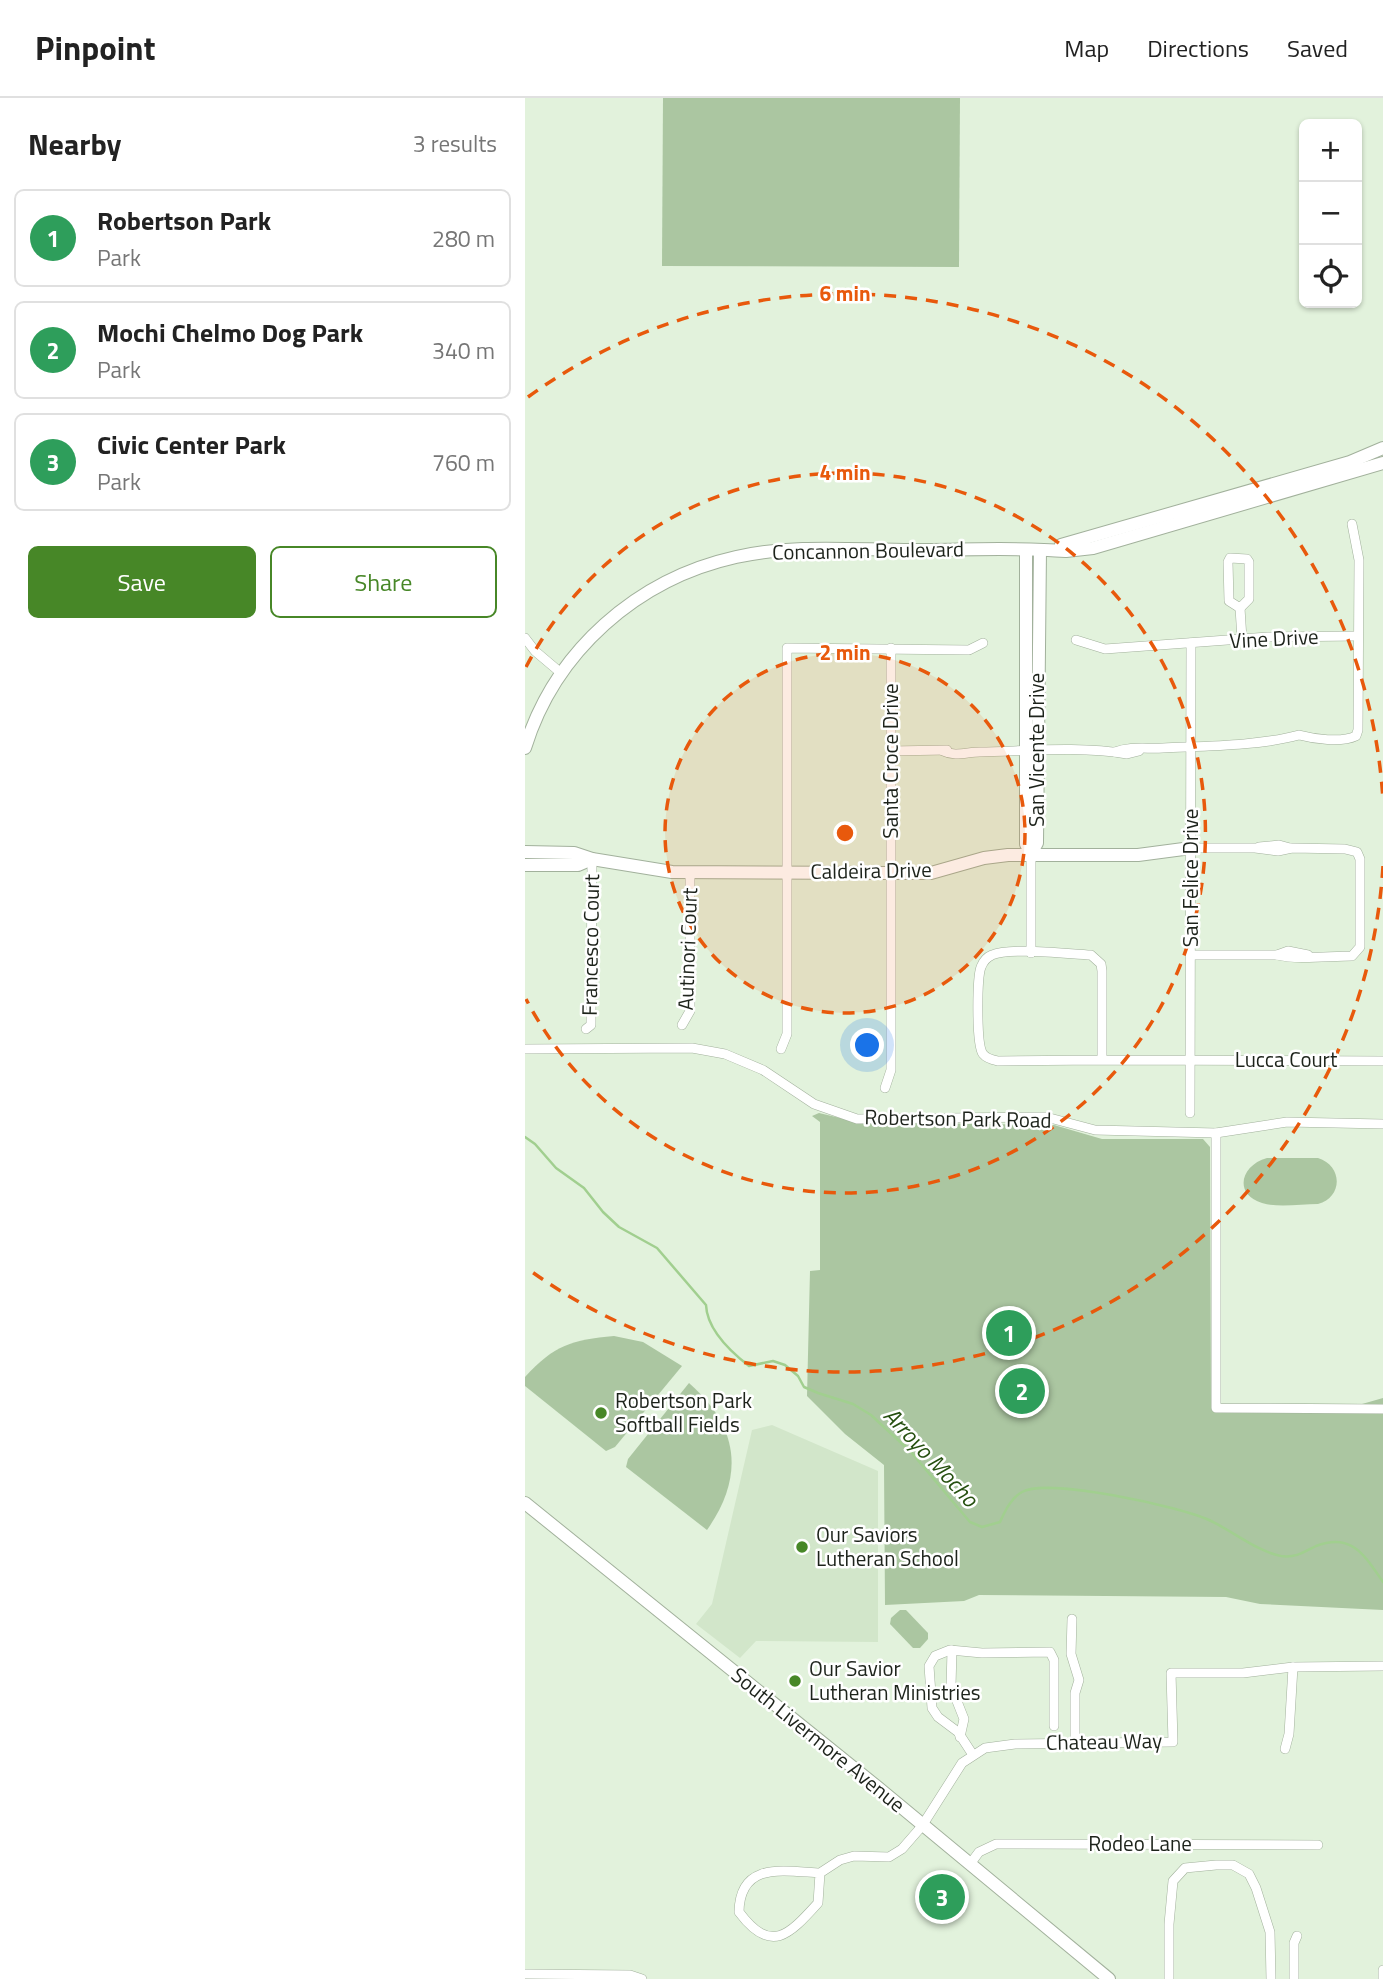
<!DOCTYPE html>
<meta charset="utf-8">
<style>
:root{--surface:#fff;--page:#f6f6f6;--text:#222;--muted:#767676;--line:#e0e0e0;--accent:#478727}
body{margin:0;font-family:"Titillium Web",sans-serif;background:var(--page);color:var(--text)}
.controls{position:absolute;right:21px;top:21px;display:grid;overflow:hidden;border-radius:10px;box-shadow:0 2px 5px #0004}
.controls button{width:63px;height:63px;display:grid;place-items:center;padding:0;border:0;border-bottom:2px solid var(--line);background:var(--surface);color:var(--text);font:35px sans-serif}
.you{position:absolute;left:343px;top:948px;width:24px;height:24px;margin:-18px;border:5px solid #fff;border-radius:50%;background:#1a73e8;box-shadow:0 0 0 10px #1a73e833}
.badge{display:grid;place-items:center;width:46px;height:46px;border-radius:50%;background:var(--accent);color:#fff;font-size:23px;font-weight:700}
.pin{position:absolute;translate:-50% -50%;border:4px solid #fff;box-shadow:0 2px 7px #0006}
.list{margin:0;padding:0;list-style:none}
h2{display:flex;justify-content:space-between;align-items:center;height:91px;margin:0;padding:0 28px;font-size:30px}
h2 small{font-size:23px;font-weight:400;color:var(--muted)}
.list li{display:grid;grid-template-columns:46px 1fr auto;gap:21px;align-items:center;box-sizing:border-box;height:98px;margin:0 14px 14px;padding:0 14px;border:2px solid var(--line);border-radius:10px}
.list b{display:block;font-size:26px;white-space:nowrap}
.list p{margin:0;font-size:23px;white-space:nowrap;color:var(--muted)}
.list em{font-size:23px;font-style:normal;color:var(--muted)}
.actions{display:flex;gap:14px;padding:21px 28px}
.actions a{flex:1;padding:16px 0;border:2px solid var(--accent);border-radius:10px;text-align:center;font-size:24px;color:var(--accent)}
.actions .main{background:var(--accent);color:#fff}
.icon{flex:none;width:38px;height:38px;fill:none;stroke:currentColor;stroke-width:2;stroke-linecap:round;stroke-linejoin:round}
.map{position:relative;flex:none;width:858px;height:1881px;overflow:hidden}
header{display:flex;align-items:center;gap:42px;box-sizing:border-box;height:98px;padding:0 35px;background:var(--surface);border-bottom:2px solid var(--line)}
header strong{font-size:33px}
nav{display:flex;gap:38px;margin-inline-start:auto;font-size:24px}
main{display:flex}
aside{flex:1;background:var(--surface)}
.map>svg:first-child{display:block}
.built{fill:#d2e6ca}
.green{fill:#abc6a1}
.lines{fill:none;stroke-linecap:round;stroke-linejoin:round}
.stream{stroke:#a1cf8f;stroke-width:2.5}
.street-casing{stroke:#a2b19c;stroke-width:10}
.secondary-casing{stroke:#a2b19c;stroke-width:14}
.street{stroke:#fff;stroke-width:9}
.secondary{stroke:#fff;stroke-width:12}
.ring{fill:none;stroke:#e8590c;stroke-width:3.5;stroke-dasharray:12 9}
.poi-dot{fill:#478727;stroke:#fff;stroke-width:2.5}
.labels{text-anchor:middle;stroke-width:5;stroke-linejoin:round;paint-order:stroke}
.street-label{font-size:21px;fill:#1d231b;stroke:#fff}
.poi-label{font-size:21px;fill:#1d231b;stroke:#fff;text-anchor:start}
.water-label{font-size:23px;font-style:italic;fill:#265010;stroke:#fff}
.centre{fill:#e8590c;stroke:#fff;stroke-width:3.5}
.ring-label{font-size:21px;text-anchor:middle;font-weight:bold;fill:#e8590c;stroke:#fff;stroke-width:5;stroke-linejoin:round;paint-order:stroke}
</style>
<header>
<strong>Pinpoint</strong>
<nav><a>Map</a><a>Directions</a><a>Saved</a></nav>
</header>
<main>
<aside>
<h2>Nearby<small>3 results</small></h2>
<ul class="list">
<li><span class="badge" style="background:#2e9e5b">1</span><div><b>Robertson Park</b><p>Park</p></div><em>280 m</em></li>
<li><span class="badge" style="background:#2e9e5b">2</span><div><b>Mochi Chelmo Dog Park</b><p>Park</p></div><em>340 m</em></li>
<li><span class="badge" style="background:#2e9e5b">3</span><div><b>Civic Center Park</b><p>Park</p></div><em>760 m</em></li>
</ul>
<div class="actions"><a class="main">Save</a><a>Share</a></div>
</aside>
<div class="map">
<svg width="858" height="1881" viewBox="0 0 858 1881">
<rect width="100%" height="100%" fill="#e2f2dc"/>
<path class="built" d="M 247,1327 L 353,1373 L 353,1544 L 231,1543 L 215,1560 L 171,1526 L 187,1506 L 227,1332 Z"/>
<g class="green">
<path d="M 138,0 L 435,0 L 434,169 L 137,168 Z"/>
<path d="M 294,1015 L 332,1024 L 529,1027 L 577,1041 L 678,1041 L 685,1049 L 686,1305 L 837,1306 L 858,1300 L 858,1512 L 735,1506 L 701,1499 L 454,1497 L 439,1503 L 360,1507 L 359,1367 L 320,1336 L 282,1298 L 285,1173 L 295,1172 L 295,1024 L 287,1018 Z"/>
<path d="M 742,1060 L 793,1060 C 818,1068 818,1099 793,1106 C 776,1106 753,1110 737,1105 C 708,1096 716,1067 742,1060 Z"/>
<path d="M 89,1238 L 118,1244 L 157,1268 L 90,1349 L 81,1353 L 0,1288 L 0,1279 C 29,1247 47,1242 89,1238 Z"/>
<path d="M 164,1285 C 214,1329 220,1378 182,1432 L 101,1369 L 103,1361 Z"/>
<path d="M 375,1512 L 381,1512 L 403,1535 L 403,1541 L 395,1550 L 388,1550 L 365,1526 L 366,1520 Z"/>
</g>
<g class="lines">
<path class="stream" d="M 0,1039 L 10,1046 L 31,1070 L 59,1090 L 78,1114 L 94,1129 L 132,1150 L 181,1207 C 182,1232 206,1254 224,1268 L 248,1263 L 260,1267 L 273,1278 L 279,1289 L 293,1295 L 328,1306 L 346,1317 L 386,1354 L 445,1424 L 457,1429 L 475,1424 C 480,1413 486,1400 497,1394 C 522,1379 656,1409 684,1422 C 706,1432 733,1454 756,1458 C 771,1460 779,1454 791,1448 C 827,1434 840,1458 858,1484"/>
<g class="street-casing">
<g id="street">
<path d="M 705,460 L 722,461 L 724,464 L 724,501 L 715,510 L 704,503 L 703,464 Z"/>
<path d="M 715,510 L 717,541"/>
<path d="M 0,540 L 10,553 L 36,575"/>
<path d="M 551,542 L 580,551 L 743,539 L 833,538"/>
<path d="M 366,653 L 422,652"/>
<path d="M 418,653 C 430,659 442,654 455,654 C 503,653 555,648 602,656 L 614,653"/>
<path d="M 590,654 C 605,648 621,651 638,650 C 679,648 734,648 774,637 C 789,641 816,645 831,638 L 833,632 L 834,462 L 827,426"/>
<path d="M 734,749 L 754,747 L 765,750"/>
<path d="M 666,750 L 730,750 L 753,753 L 767,750 L 820,751 L 832,754 L 835,761 L 835,849 L 827,858 C 804,858 773,862 752,857"/>
<path d="M 506,855 L 506,756"/>
<path d="M 667,857 L 752,857 L 763,853 L 783,857"/>
<path d="M 157,927 L 165,913 L 165,774"/>
<path d="M 61,931 L 66,927 L 67,761"/>
<path d="M 0,951 L 167,950 L 200,956 L 238,972 L 289,1006 L 332,1021 L 521,1019 L 570,1032 L 691,1035 L 762,1024 L 858,1026"/>
<path d="M 256,951 L 262,936 L 262,550 L 444,552 L 458,545"/>
<path d="M 577,962 L 473,963 C 468,962 462,961 458,956 C 451,947 452,880 456,869 C 458,864 462,859 467,857 C 485,849 543,856 566,857 L 576,866 L 577,873 L 577,962 L 858,963"/>
<path d="M 360,990 L 366,972 L 366,550"/>
<path d="M 665,1015 L 666,545"/>
<path d="M 691,1035 L 691,1310 L 858,1311"/>
<path d="M 547,1521 L 546,1556 L 554,1582 L 550,1595 L 550,1646"/>
<path d="M 427,1552 L 426,1588 L 439,1621 L 435,1639"/>
<path d="M 760,1651 L 764,1636 L 768,1569"/>
<path d="M 448,1657 L 433,1634 L 413,1619 L 407,1610 L 404,1568 L 410,1558 L 425,1552 L 457,1555 L 525,1554 L 529,1562 L 529,1628"/>
<path d="M 445,1766 L 454,1754 L 471,1746 L 793,1747"/>
<path d="M 295,1775 C 259,1773 215,1763 214,1814 C 246,1857 264,1837 293,1805 L 295,1775 L 315,1762 L 329,1758 L 364,1759 L 377,1751 L 397,1728 L 437,1665 L 460,1650 L 490,1646 L 648,1644 L 646,1575 L 718,1575 L 768,1569 L 858,1568"/>
<path d="M 0,1876 L 105,1877 L 117,1881"/>
<path d="M 644,1881 L 644,1826 L 648,1783 L 660,1770 L 691,1767 L 708,1767 L 724,1776 L 731,1790 L 745,1834 L 746,1881"/>
<path d="M 769,1881 L 769,1845 L 772,1838"/>
<path d="M 858,1881 L 858,1872"/>
</g>
</g>
<g class="secondary-casing">
<g id="secondary">
<path d="M 536,447 L 825,364 L 858,350"/>
<path d="M 501,452 L 501,746 L 506,756"/>
<path d="M 0,650 C 30,553 112,481 211,459 C 268,446 329,452 387,452 C 438,452 490,449 541,453 L 568,450 L 858,365"/>
<path d="M 0,754 L 49,755 L 67,761 L 147,774 L 366,775 L 406,775 L 459,760 L 483,757 L 613,757 L 666,750"/>
<path d="M 506,756 L 512,745 L 515,452"/>
<path d="M 0,767 L 53,767 L 67,761"/>
<path d="M 0,1405 L 351,1688 L 584,1881"/>
</g>
</g>
<use href="#street" class="street"/>
<use href="#secondary" class="secondary"/>
</g>
<circle cx="320" cy="735" r="180" fill="#e8590c" fill-opacity=".12"/>
<g class="ring">
<circle cx="320" cy="735" r="180"/>
<path d="M1 569A360 360 0 1 1 1 901"/>
<path d="M858 768A539 539 0 0 1 3 1171M3 299A539 539 0 0 1 858 702"/>
</g>
<g class="poi-dot">
<circle cx="76" cy="1315" r="7"/>
<circle cx="277" cy="1449" r="7"/>
<circle cx="270" cy="1583" r="7"/>
</g>
<g class="labels">
<g class="street-label">
<text transform="translate(343 453) rotate(-1)" y="7">Concannon Boulevard</text>
<text transform="translate(749 541) rotate(-3)" y="7">Vine Drive</text>
<text transform="translate(512 652) rotate(-90)" y="7">San Vicente Drive</text>
<text transform="translate(366 663) rotate(-90)" y="7">Santa Croce Drive</text>
<text transform="translate(346 773) rotate(-1)" y="7">Caldeira Drive</text>
<text transform="translate(666 780) rotate(-90)" y="7">San Felice Drive</text>
<text transform="translate(66 847) rotate(-89)" y="7">Francesco Court</text>
<text transform="translate(163 851) rotate(-88)" y="7">Autinori Court</text>
<text x="761" y="969">Lucca Court</text>
<text transform="translate(433 1021) rotate(1)" y="7">Robertson Park Road</text>
<text transform="translate(293 1642) rotate(39)" y="7">South Livermore Avenue</text>
<text transform="translate(579 1644) rotate(-1)" y="7">Chateau Way</text>
<text x="615" y="1753">Rodeo Lane</text>
</g>
<g class="poi-label">
<text x="90" y="1310">Robertson Park<tspan x="90" dy="24">Softball Fields</tspan></text>
<text x="291" y="1444">Our Saviors<tspan x="291" dy="24">Lutheran School</tspan></text>
<text x="284" y="1578">Our Savior<tspan x="284" dy="24">Lutheran Ministries</tspan></text>
</g>
<g class="water-label">
<text transform="translate(406 1359) rotate(47)" y="8">Arroyo Mocho</text>
</g>
</g>
<circle cx="320" cy="735" r="10" class="centre"/>
<g class="ring-label">
<text x="320" y="203">6 min</text>
<text x="320" y="382">4 min</text>
<text x="320" y="562">2 min</text>
</g>
</svg>
<div class="controls">
<button>+</button>
<button>−</button>
<button><svg class="icon" aria-label="locate" viewBox="0 0 24 24"><circle cx="12" cy="12" r="6"/><path d="M12 2v4M12 18v4M2 12h4M18 12h4"/></svg></button>
</div>
<div class="you"></div>
<div class="pin badge" style="left:484px;top:1235px;background:#2e9e5b">1</div>
<div class="pin badge" style="left:497px;top:1293px;background:#2e9e5b">2</div>
<div class="pin badge" style="left:417px;top:1799px;background:#2e9e5b">3</div>
</div>
</main>
